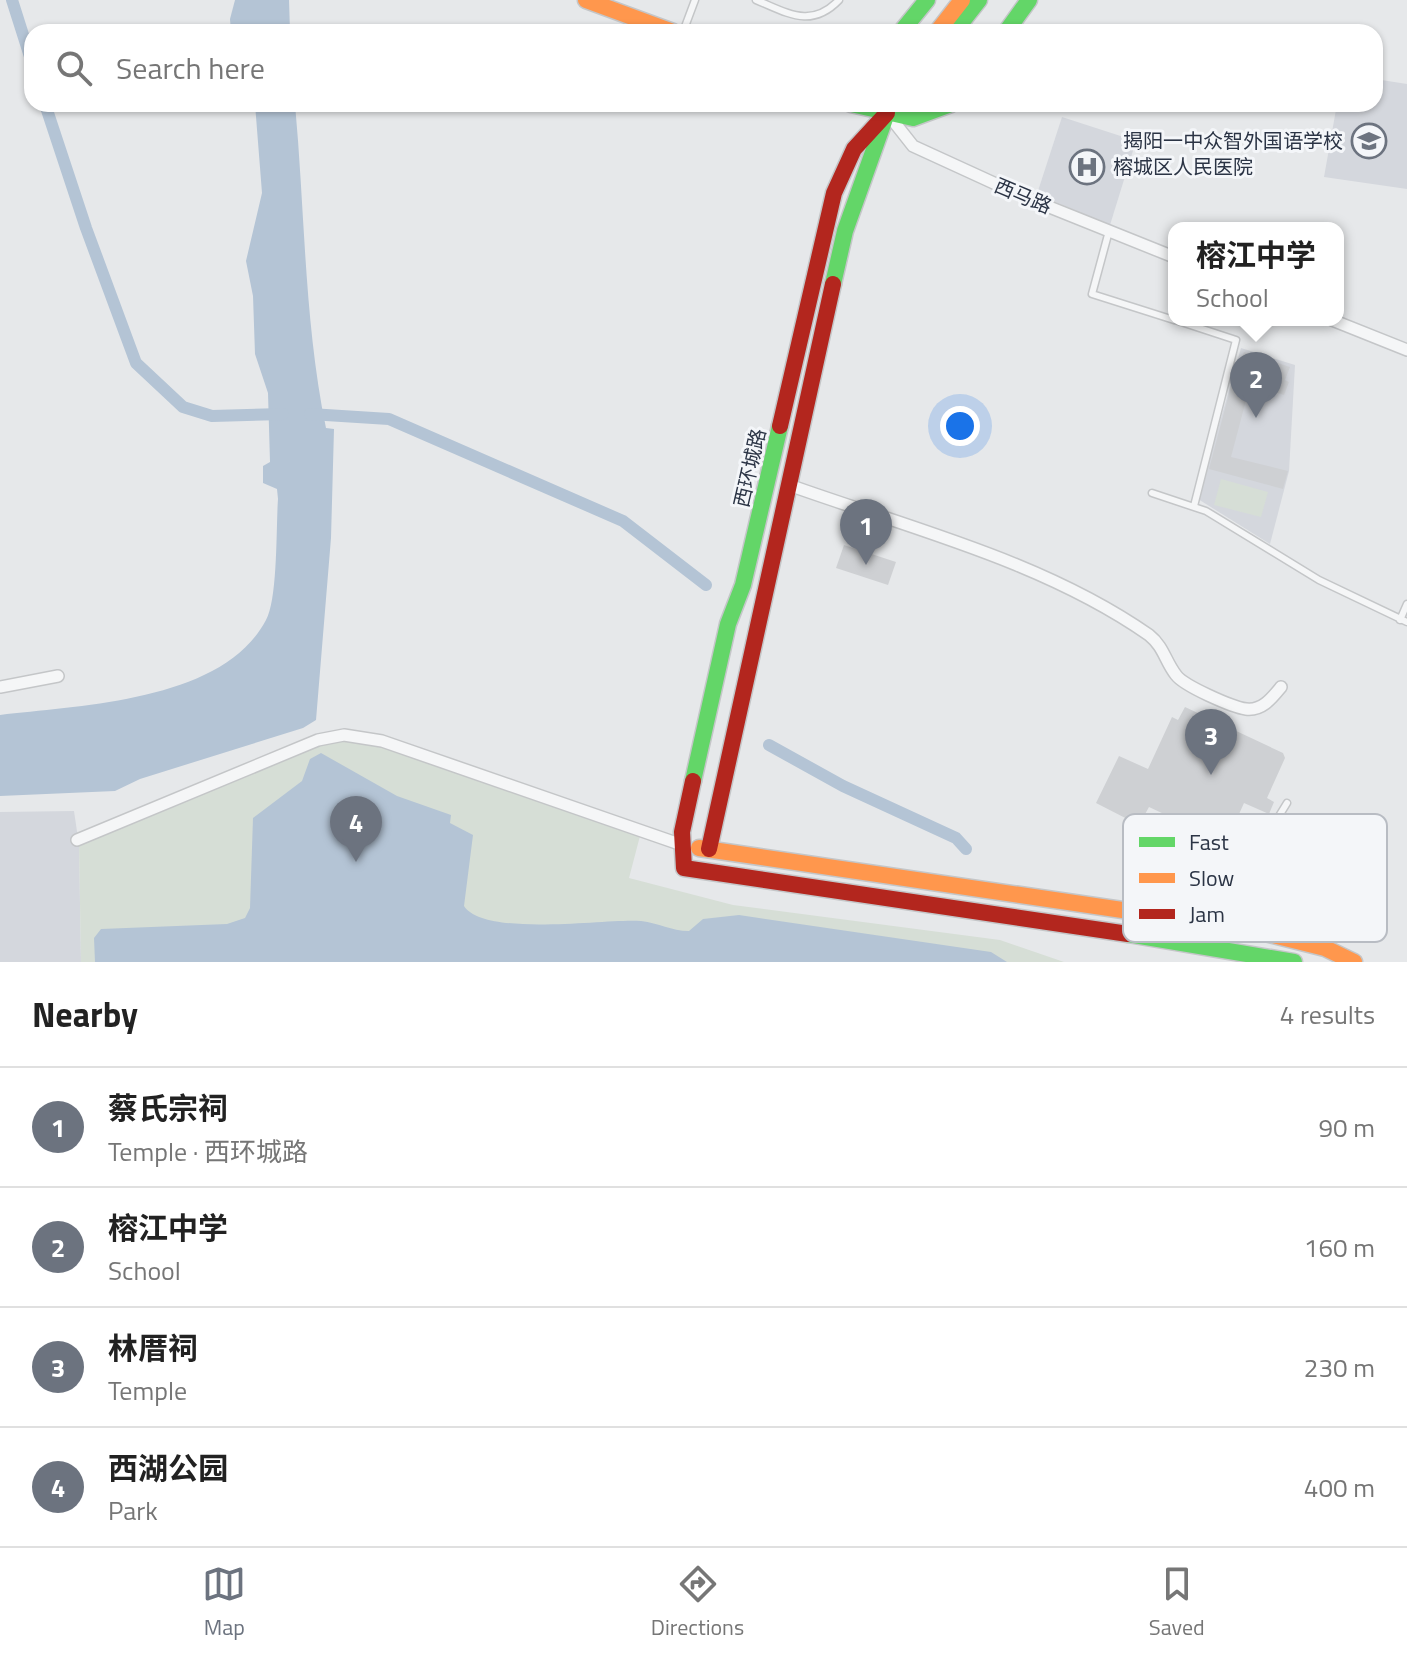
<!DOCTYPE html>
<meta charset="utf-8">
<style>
:root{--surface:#fff;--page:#f2f2f2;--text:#222;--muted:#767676;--line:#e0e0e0;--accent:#6c737f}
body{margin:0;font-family:"Titillium Web","Noto Sans SC",sans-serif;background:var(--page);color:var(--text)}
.you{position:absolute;left:960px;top:426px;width:28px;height:28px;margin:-20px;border:6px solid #fff;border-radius:50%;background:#1a73e8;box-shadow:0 0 0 12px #1a73e833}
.badge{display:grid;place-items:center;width:52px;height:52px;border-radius:50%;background:var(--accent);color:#fff;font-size:26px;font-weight:700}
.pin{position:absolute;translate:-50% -66px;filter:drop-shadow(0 2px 4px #0008)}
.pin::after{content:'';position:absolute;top:42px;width:28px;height:24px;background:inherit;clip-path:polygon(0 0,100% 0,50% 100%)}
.popup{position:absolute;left:1168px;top:222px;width:176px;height:104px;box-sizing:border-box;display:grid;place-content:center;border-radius:16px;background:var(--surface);filter:drop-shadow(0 2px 6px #0005);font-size:26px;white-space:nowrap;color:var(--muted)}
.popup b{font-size:30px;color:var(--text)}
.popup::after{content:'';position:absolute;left:50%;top:100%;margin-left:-16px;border:16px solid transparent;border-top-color:var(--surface)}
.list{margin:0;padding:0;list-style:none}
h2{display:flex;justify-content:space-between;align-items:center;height:104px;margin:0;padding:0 32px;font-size:34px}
h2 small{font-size:26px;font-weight:400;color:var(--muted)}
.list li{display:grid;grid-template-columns:52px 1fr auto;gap:24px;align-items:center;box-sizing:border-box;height:120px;padding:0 32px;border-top:2px solid var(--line)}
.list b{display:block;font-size:30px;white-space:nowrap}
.list p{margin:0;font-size:26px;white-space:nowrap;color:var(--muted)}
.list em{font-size:26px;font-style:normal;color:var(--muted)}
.icon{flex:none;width:44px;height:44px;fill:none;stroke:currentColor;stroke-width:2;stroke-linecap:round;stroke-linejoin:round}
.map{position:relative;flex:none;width:1407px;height:962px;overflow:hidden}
.search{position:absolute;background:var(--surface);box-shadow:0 2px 6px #0004;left:24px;right:24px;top:24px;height:88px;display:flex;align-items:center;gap:20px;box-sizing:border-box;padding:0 28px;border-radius:24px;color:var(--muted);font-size:30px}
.sheet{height:584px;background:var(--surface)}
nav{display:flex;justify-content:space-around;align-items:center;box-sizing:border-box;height:112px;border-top:2px solid var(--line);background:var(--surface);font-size:22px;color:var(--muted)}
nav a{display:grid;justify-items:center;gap:4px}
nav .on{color:var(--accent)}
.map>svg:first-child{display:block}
.built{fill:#d4d7dd}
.green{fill:#d6ded6}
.water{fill:#b4c4d5}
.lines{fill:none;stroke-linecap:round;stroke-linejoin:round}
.canal{stroke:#b4c4d5;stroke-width:12}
.building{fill:#ced0d3}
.lane-casing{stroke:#c4c6c8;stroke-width:9}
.street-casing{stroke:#c4c6c8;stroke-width:14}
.fast-casing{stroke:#c4c6c8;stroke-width:19}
.slow-casing{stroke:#c4c6c8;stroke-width:19}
.jam-casing{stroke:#c4c6c8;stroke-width:19}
.lane{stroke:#f5f6f7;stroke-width:6}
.street{stroke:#f5f6f7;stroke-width:11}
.fast{stroke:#63d668;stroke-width:16}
.slow{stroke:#ff974d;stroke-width:16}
.jam{stroke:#b3261e;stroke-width:16}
.labels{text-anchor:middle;stroke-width:6;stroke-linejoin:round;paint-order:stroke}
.poi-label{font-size:20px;fill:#2b3445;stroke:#f4f6f9;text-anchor:end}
.street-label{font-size:20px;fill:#2b3445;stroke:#f4f6f9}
.key{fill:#f4f6f9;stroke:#b8bcc3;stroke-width:2}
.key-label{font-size:22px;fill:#2b3445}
</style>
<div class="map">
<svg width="1407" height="962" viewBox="0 0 1407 962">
<rect width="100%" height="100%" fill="#e6e8ea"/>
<g class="built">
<path d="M 1375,79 L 1407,84 L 1407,189 L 1324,177 L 1337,104 L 1375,104 Z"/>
<path d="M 1062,117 L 1136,141 L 1110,225 L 1037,194 Z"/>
<path d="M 1241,348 L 1295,365 L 1289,471 L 1270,544 L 1198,499 Z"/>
<path d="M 74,811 L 79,845 L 81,962 L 0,962 L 0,812 Z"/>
</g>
<g class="green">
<path d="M 1221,479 L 1268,492 L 1261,517 L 1214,505 Z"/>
<path d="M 334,739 L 377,743 L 640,836 L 629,878 L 733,905 L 1000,940 L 1064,962 L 81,962 L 79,845 Z"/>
</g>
<g class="water">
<path d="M 235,0 L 289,0 L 290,32 L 231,32 L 230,19 Z"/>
<path d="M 255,104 L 295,104 C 305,212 304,321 326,428 L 334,429 L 331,538 L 316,720 L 303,728 L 140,779 L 115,791 L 0,796 L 0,715 C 80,705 223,702 266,620 C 278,599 276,526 278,499 L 277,489 L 263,483 L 263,466 L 270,462 L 268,393 L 255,354 L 253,296 L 246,261 L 262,193 Z"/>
<path d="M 321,753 L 397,796 L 451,815 L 450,823 L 473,835 L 464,906 C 485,938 607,918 641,921 C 659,923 671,931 689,931 L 703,919 L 739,915 L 991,952 L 1007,962 L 95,962 L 94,938 L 101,929 L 227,924 L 245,918 L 250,908 L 253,818 L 302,781 L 310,759 Z"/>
</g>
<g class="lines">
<g class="canal">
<path d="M 12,0 L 32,63"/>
<path d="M 45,104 L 86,228 L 136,363 L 183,407 L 212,416 L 283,414"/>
<path d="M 310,414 L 389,419 L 623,521 L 706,585"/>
<path d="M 769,745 L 843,786 L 956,838 L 966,849"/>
</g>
</g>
<g class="building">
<path d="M 1244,352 L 1290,367 L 1285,380 L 1289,382 L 1284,395 L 1272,391 L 1276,378 L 1254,370 L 1231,457 L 1288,471 L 1283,489 L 1209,469 L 1231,386 Z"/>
<path d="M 844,545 L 896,562 L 888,585 L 836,568 Z"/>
<path d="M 1185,707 L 1283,753 L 1285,758 L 1267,798 L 1274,802 L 1269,814 L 1244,803 L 1226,843 L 1149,807 L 1139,825 L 1096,803 L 1119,756 L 1148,769 L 1172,717 L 1178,720 Z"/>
</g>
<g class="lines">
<g class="lane-casing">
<g id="lane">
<path d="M 756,0 C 788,13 811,29 839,0"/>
<path d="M 683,32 L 695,0"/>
<path d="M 1109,231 L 1092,294 L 1174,320"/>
<path d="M 1175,320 L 1236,340 L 1194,506"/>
<path d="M 1152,493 L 1206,511 L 1319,580 L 1407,622"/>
<path d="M 1400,620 L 1407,604"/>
<path d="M 1225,924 L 1238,883 L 1287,803"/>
</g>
</g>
<g class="street-casing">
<g id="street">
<path d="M 887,113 L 913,146 L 1022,196 L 1174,257"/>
<path d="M 1332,320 L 1407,350"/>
<path d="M 789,485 C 909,528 1043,561 1149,635 C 1164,647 1165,661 1176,675 C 1184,686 1232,707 1246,709 C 1262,711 1272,698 1281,687"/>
<path d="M 0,687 L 58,676"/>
<path d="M 77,840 L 318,740 L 344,735 L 382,741 L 685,846"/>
</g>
</g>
<g class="fast-casing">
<g id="fast">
<path d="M 901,32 L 927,0"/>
<path d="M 954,32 L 979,0"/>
<path d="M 1006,32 L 1029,0"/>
<path d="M 851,104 L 913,118 L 951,104"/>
<path d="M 833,284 L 845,231 L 887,113"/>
<path d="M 693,781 L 728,624 L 743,585 L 780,426"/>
<path d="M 1128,934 L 1294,962"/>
</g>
</g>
<g class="slow-casing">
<g id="slow">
<path d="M 586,0 L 673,32"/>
<path d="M 937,32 L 962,0"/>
<path d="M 699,848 L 1245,928 L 1325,948 L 1354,962"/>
</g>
</g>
<g class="jam-casing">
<g id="jam">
<path d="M 780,426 L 834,193 L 854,149 L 887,113"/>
<path d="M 693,781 L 682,832 L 684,868 L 1128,934"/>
<path d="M 709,849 L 833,284"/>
</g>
</g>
<use href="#lane" class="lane"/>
<use href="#street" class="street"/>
<use href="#fast" class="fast"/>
<use href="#slow" class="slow"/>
<use href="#jam" class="jam"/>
</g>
<defs>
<g id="school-ring" transform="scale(1.8)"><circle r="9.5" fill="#f4f6f9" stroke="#6c737f" stroke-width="1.5"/><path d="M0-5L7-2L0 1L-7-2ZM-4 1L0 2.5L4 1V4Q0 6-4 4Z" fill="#6c737f"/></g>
<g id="hospital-ring" transform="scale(1.8)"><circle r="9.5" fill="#f4f6f9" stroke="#6c737f" stroke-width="1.5"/><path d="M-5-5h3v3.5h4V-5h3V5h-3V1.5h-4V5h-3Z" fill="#6c737f"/></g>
</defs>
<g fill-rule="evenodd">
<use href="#school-ring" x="1369" y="141"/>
<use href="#hospital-ring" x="1087" y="167"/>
</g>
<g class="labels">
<g class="poi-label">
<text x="1343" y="148">揭阳一中众智外国语学校</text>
<text x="1113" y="174" text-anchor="start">榕城区人民医院</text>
</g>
<g class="street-label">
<text transform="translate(1023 196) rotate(23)" y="7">西马路</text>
<text transform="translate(750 468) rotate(-77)" y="7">西环城路</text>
</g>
</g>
<rect x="1123" y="814" width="264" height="128" rx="12" class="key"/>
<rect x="1139" y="837" width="36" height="10" fill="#63d668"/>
<rect x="1139" y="873" width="36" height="10" fill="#ff974d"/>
<rect x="1139" y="909" width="36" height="10" fill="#b3261e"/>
<g class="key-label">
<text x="1189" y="850">Fast</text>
<text x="1189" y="886">Slow</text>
<text x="1189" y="922">Jam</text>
</g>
</svg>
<div class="you"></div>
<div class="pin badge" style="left:866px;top:565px">1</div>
<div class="pin badge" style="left:1256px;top:418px">2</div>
<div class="popup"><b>榕江中学</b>School</div>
<div class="pin badge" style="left:1211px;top:775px">3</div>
<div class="pin badge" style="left:356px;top:862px">4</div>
<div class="search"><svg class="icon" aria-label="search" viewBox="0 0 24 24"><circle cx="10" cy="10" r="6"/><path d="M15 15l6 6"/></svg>Search here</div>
</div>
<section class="sheet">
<h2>Nearby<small>4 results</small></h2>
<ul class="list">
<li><span class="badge">1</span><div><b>蔡氏宗祠</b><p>Temple · 西环城路</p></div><em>90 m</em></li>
<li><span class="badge">2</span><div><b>榕江中学</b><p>School</p></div><em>160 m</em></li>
<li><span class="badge">3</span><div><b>林厝祠</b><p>Temple</p></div><em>230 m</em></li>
<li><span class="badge">4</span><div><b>西湖公园</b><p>Park</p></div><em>400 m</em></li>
</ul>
</section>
<nav>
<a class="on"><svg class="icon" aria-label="map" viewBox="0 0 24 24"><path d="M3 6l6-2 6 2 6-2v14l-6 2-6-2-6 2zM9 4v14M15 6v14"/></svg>Map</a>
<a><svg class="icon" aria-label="directions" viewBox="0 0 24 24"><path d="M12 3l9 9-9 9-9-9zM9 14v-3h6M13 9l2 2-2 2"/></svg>Directions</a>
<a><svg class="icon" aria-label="saved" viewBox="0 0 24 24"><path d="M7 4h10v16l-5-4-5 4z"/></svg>Saved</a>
</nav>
